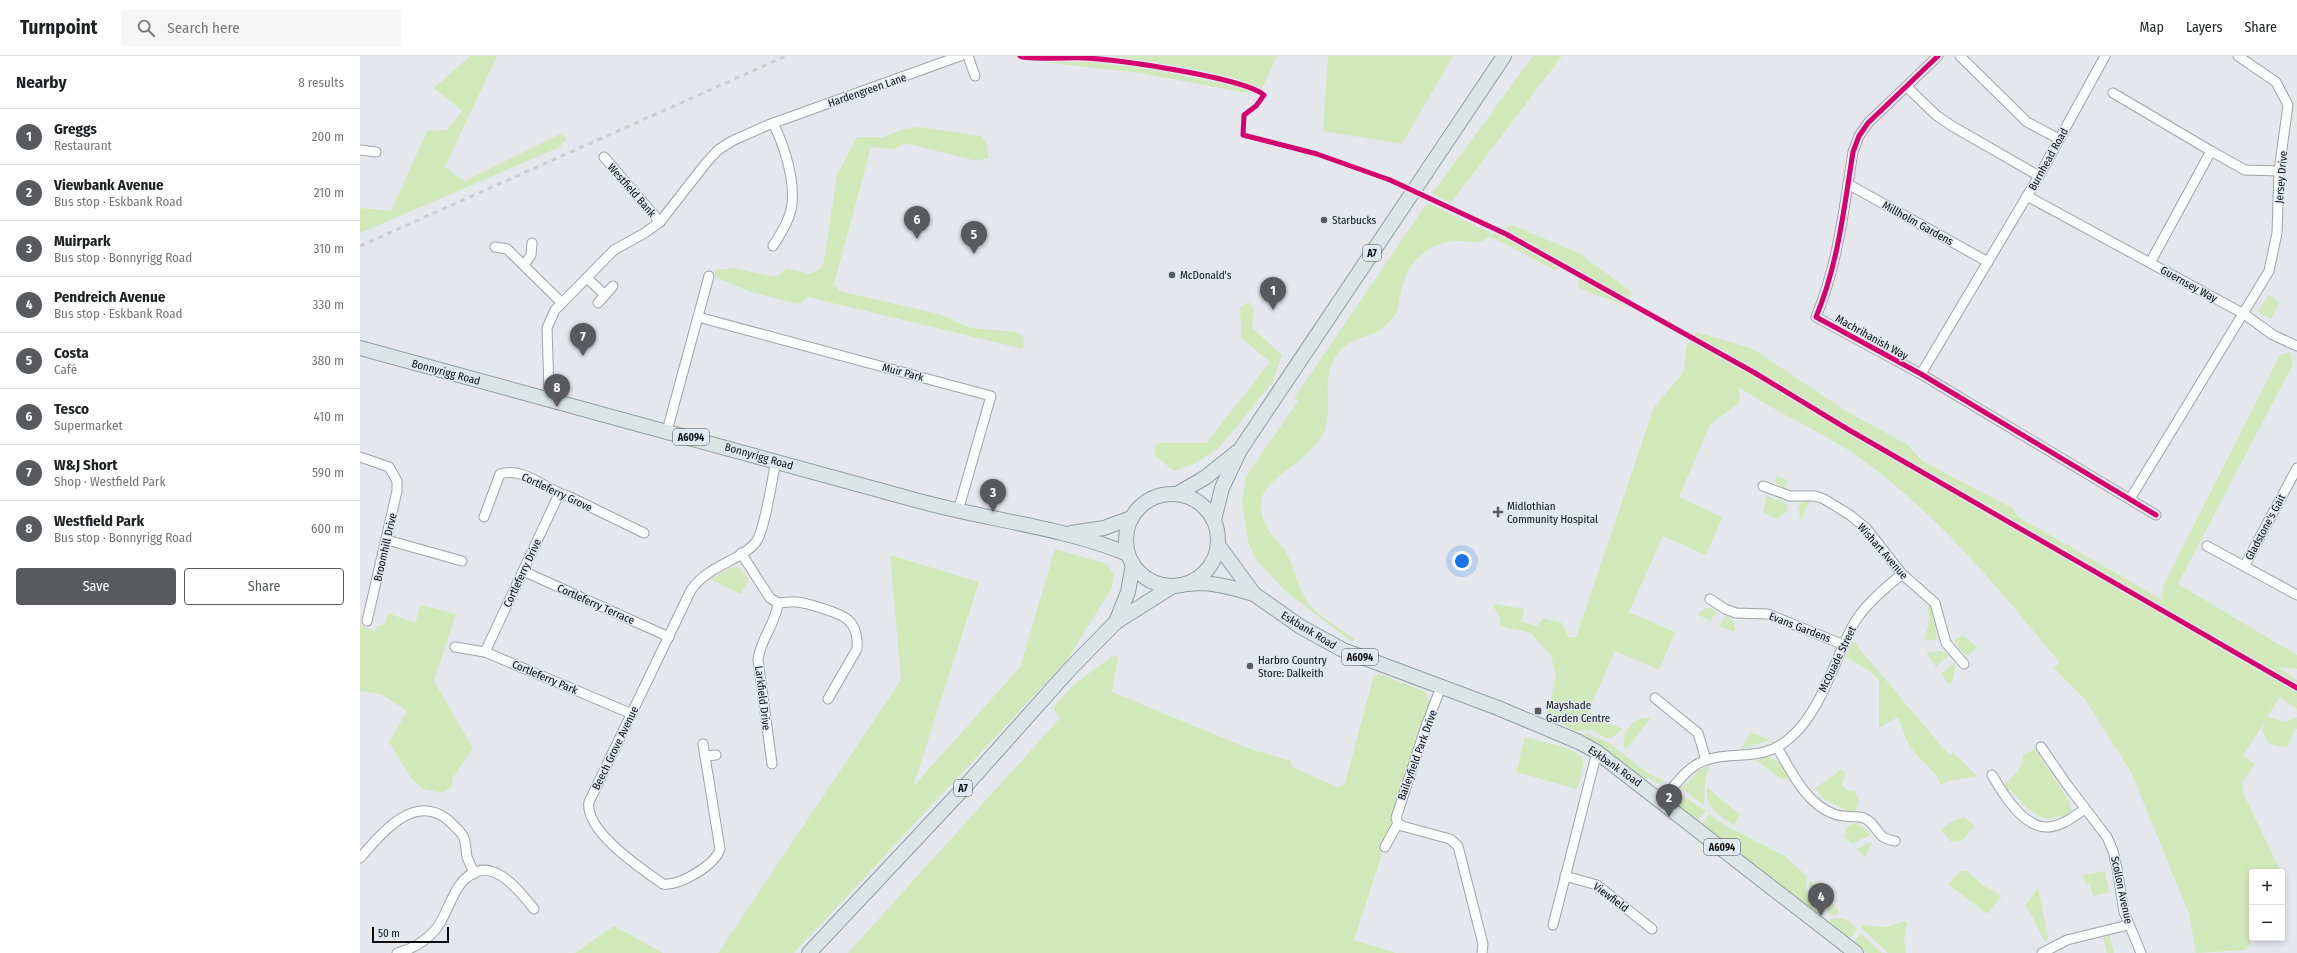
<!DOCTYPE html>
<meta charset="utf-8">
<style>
:root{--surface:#fff;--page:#f6f6f6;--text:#202124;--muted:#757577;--line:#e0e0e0;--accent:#585a5e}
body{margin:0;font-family:"Fira Sans Condensed",sans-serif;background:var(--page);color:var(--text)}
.controls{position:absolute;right:12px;bottom:12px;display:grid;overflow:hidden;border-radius:4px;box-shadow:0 2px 6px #0003}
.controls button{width:36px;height:36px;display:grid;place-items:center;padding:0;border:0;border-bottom:1px solid var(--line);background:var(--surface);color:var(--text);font:20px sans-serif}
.scale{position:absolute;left:12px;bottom:10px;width:77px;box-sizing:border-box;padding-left:4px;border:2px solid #0c0e11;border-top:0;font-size:11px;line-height:14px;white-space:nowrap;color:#0c0e11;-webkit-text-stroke:3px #e0e8f1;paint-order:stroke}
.you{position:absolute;left:1102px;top:505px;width:14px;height:14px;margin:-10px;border:3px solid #fff;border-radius:50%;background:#1a73e8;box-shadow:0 0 0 6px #1a73e833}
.badge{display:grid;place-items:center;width:26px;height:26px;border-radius:50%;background:var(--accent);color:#fff;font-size:13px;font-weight:700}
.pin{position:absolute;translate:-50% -33px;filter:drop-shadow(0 1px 2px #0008)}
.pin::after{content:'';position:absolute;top:21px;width:14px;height:12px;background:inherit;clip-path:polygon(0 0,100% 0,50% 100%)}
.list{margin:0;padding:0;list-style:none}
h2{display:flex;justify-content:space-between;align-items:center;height:52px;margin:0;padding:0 16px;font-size:17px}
h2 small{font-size:13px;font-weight:400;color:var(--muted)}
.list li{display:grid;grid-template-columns:26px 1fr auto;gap:12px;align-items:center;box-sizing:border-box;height:56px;padding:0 16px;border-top:1px solid var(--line)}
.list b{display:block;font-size:15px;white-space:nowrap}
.list p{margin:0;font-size:13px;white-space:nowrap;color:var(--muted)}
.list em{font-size:13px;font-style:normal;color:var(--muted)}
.actions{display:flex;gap:8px;padding:12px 16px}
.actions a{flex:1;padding:9px 0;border:1px solid var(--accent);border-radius:4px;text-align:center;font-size:14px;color:var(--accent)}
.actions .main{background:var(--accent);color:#fff}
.icon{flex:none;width:22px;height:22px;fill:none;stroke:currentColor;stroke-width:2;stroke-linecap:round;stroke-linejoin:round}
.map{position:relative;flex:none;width:1937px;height:897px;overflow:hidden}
header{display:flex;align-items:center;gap:24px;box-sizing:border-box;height:56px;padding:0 20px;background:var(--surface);border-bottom:1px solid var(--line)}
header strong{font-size:19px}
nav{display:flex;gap:22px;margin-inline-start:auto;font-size:14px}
.search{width:280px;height:36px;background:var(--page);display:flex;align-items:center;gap:10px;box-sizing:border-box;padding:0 14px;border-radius:4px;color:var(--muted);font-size:15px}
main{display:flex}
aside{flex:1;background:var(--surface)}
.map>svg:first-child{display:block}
.green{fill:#d1e9ba}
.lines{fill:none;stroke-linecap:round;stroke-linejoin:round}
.minor-casing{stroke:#a0a3a7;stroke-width:11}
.primary-casing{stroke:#909fa2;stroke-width:16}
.minor{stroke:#fbfcfc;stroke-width:9}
.primary{stroke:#dce5e6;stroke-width:14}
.rail{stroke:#cdcecf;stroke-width:3;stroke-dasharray:5 5;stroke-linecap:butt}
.cycleway-casing{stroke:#e0e8f1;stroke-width:8}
.cycleway{stroke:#d6006c;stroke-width:5}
.poi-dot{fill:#585a5e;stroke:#e0e8f1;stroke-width:1.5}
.labels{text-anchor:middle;stroke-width:3;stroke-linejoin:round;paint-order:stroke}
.shield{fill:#e0e8f1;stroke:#4c4f54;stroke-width:1}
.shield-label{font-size:10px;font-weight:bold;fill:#0c0e11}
.street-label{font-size:11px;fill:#0c0e11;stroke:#e0e8f1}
.poi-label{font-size:11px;fill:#0c0e11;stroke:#e0e8f1;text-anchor:start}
</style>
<header>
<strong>Turnpoint</strong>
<div class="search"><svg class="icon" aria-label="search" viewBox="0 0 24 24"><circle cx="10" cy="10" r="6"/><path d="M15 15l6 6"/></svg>Search here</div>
<nav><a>Map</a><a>Layers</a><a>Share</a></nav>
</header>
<main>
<aside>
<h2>Nearby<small>8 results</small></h2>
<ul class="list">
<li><span class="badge">1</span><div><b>Greggs</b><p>Restaurant</p></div><em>200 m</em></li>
<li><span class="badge">2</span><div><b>Viewbank Avenue</b><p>Bus stop · Eskbank Road</p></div><em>210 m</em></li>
<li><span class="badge">3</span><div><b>Muirpark</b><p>Bus stop · Bonnyrigg Road</p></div><em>310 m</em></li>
<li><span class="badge">4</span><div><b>Pendreich Avenue</b><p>Bus stop · Eskbank Road</p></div><em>330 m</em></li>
<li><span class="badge">5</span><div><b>Costa</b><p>Café</p></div><em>380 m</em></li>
<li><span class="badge">6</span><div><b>Tesco</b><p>Supermarket</p></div><em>410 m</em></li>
<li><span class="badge">7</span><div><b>W&amp;J Short</b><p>Shop · Westfield Park</p></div><em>590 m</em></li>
<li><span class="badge">8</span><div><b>Westfield Park</b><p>Bus stop · Bonnyrigg Road</p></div><em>600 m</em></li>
</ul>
<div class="actions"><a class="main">Save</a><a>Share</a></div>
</aside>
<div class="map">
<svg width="1937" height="897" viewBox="0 0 1937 897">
<rect width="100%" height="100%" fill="#e4e8ed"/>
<g class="green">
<path d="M 110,0 L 137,0 L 85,111 L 105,125 L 200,78 L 207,82 L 200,91 L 0,177 L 0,152 L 31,155 L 67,75 L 87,74 L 102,55 L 74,32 Z"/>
<path d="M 652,0 L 917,0 L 899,39 L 779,17 L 663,4 Z"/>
<path d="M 968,0 L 1093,0 L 1042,88 L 963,75 Z"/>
<path d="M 1173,0 L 1202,0 L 1091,147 L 1072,138 Z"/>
<path d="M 560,71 L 621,80 L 626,86 L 629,102 L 617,105 L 545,87 L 534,93 L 511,91 L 474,228 L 479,235 L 579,258 L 611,272 L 657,276 L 664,282 L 663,293 L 448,241 L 438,248 L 391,236 L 355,221 L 355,214 L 373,212 L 415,221 L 427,212 L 450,218 L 463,211 L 477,119 L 497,81 L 523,81 L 544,73 Z"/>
<path d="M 1067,147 L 1131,177 L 1129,180 L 1152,169 L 1219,197 L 1272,236 L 1268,251 L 1219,232 L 1217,217 L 1203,211 L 1195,214 L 1129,180 C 1119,191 1110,184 1098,185 C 1085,185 1069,191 1060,200 C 1048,210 1043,225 1040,240 C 1039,245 1039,253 1036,257 C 1033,263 1022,273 1017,276 C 1005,282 995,281 984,291 C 957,314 975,348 964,376 C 953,403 902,423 901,446 C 900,458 906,473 914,482 C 917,486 922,489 924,493 C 935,510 937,532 949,548 C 957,559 983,575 995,583 L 992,586 L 924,534 L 895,502 L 888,485 L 882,446 L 886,420 L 938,345 L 934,342 Z"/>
<path d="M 1908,239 L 1920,246 L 1911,263 L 1898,256 Z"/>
<path d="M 889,246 L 894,252 L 892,272 L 922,299 L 913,326 L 859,392 L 836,407 L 814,415 L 794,399 L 797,387 L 846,387 L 910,306 L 881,282 L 880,251 Z"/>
<path d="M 1337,276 L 1393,293 L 1486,355 L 1548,389 L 1562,405 L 1654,453 L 1657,460 L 1802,544 L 1803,530 L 1920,299 L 1930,296 L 1933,308 L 1818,528 L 1937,599 L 1937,613 L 1918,611 L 1937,624 L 1937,653 L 1920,641 L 1907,661 L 1926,666 L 1937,661 L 1937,673 L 1935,672 L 1927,692 L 1909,688 L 1902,674 L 1906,664 L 1883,699 L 1895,708 L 1882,726 L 1884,739 L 1921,816 L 1892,816 L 1893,882 L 1886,894 L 1836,897 L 1829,858 L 1771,716 L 1724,642 L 1694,612 L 1699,606 C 1639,533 1575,455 1497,400 C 1460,374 1417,358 1379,331 L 1380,346 L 1350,369 L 1319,441 L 1362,461 L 1346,499 L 1303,480 L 1269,556 L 1315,576 L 1299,614 L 1255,595 L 1228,656 L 1262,673 L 1252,682 L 1246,682 L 1232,674 L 1215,675 L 1187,660 L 1196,619 L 1191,600 L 1171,577 L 1140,570 L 1140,562 L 1133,550 L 1136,548 L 1164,553 L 1162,566 L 1177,570 L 1183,562 L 1202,567 L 1208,581 L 1216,581 L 1294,351 L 1324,316 L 1326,291 Z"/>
<path d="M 1417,419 L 1428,425 L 1425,432 L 1414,426 Z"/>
<path d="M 1407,439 L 1416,444 L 1421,444 L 1427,449 L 1428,454 L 1418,463 L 1403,457 Z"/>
<path d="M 1445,445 L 1450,445 L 1441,464 L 1437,450 Z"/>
<path d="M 695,493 L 747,508 L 754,519 L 751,533 L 707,604 L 434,897 L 358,897 L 541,624 L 530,499 L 619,526 L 553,731 L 660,611 Z"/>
<path d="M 375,510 L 380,512 L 389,523 L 381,538 L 349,523 Z"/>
<path d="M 1568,547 L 1574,557 L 1577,583 L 1564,585 L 1569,566 Z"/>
<path d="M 61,549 L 96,558 L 74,625 L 113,692 L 92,723 L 92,730 L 83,737 L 63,733 L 51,722 L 29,686 L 47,655 L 21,638 L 0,635 L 0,565 L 1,570 L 15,575 L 18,570 L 25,568 L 28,557 L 55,567 Z"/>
<path d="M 1346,552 L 1351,552 L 1356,557 L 1350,565 L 1337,558 Z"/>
<path d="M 1366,559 L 1373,565 L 1376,575 L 1374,576 L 1359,570 Z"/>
<path d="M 1603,579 L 1618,592 L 1608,599 L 1604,598 L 1594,585 Z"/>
<path d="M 1493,585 L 1583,692 L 1590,699 L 1593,696 L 1617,720 L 1588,725 L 1581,729 L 1576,719 L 1549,690 L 1538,661 L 1519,672 L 1519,624 L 1508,614 L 1486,601 Z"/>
<path d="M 1579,595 L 1585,596 L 1588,600 L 1576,611 L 1566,597 Z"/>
<path d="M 752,600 L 758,601 L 752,636 L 890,693 L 931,705 L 932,711 L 978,731 L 985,728 L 1013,622 L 1019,618 L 1064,635 L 1071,647 L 994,884 L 1036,897 L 488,897 L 700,662 L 693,652 L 711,631 Z"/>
<path d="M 1595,607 L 1596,612 L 1591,628 L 1588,627 L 1581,618 Z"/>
<path d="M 1282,662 L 1291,662 L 1265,694 C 1261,679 1268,667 1282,662 Z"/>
<path d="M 1390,676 L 1411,684 L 1381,693 Z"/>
<path d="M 1227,677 L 1247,686 L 1287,716 L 1305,726 L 1298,728 L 1288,721 L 1285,724 L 1242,692 L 1227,684 L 1228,681 L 1224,679 Z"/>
<path d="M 1165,681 C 1177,685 1222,692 1223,705 C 1224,713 1219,725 1217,733 L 1156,716 Z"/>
<path d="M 1675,693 L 1710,747 L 1711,755 L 1704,763 L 1699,760 C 1679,770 1663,747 1650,734 L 1646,736 C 1640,722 1664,720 1663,699 Z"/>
<path d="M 1409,701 L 1419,706 L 1428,722 L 1421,723 L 1396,704 Z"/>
<path d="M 1350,709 L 1345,723 L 1344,749 L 1321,732 L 1339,715 Z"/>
<path d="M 1482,713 L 1485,718 L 1482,728 L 1486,734 L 1495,735 L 1499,745 L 1496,755 L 1488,757 L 1485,753 L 1463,743 L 1455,732 Z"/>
<path d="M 1347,731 L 1380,759 L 1374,769 C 1358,759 1345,752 1347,731 Z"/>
<path d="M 1317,736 L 1346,755 L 1337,764 C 1327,756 1315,750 1317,736 Z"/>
<path d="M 1349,758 L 1366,770 L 1425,800 L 1447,820 C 1444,836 1447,846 1460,856 L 1458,859 L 1342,768 Z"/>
<path d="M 1604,761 L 1615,770 L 1602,785 L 1591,786 L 1581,774 L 1591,766 Z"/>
<path d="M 1493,767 L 1502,770 L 1510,779 L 1492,788 L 1484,781 L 1486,772 Z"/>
<path d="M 1512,785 L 1505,802 L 1497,793 Z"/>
<path d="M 1601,815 L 1607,815 L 1624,830 L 1642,840 L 1627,858 L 1588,828 Z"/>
<path d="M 1745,815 L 1749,836 L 1733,840 L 1730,828 L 1726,829 L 1723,819 Z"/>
<path d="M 1450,824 L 1479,855 L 1476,859 L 1472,859 C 1460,850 1445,842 1450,824 Z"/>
<path d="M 1678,832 L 1688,881 L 1685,886 L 1672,860 L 1665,850 Z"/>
<path d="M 1479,862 L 1487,864 L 1497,873 L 1492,881 L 1488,882 L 1468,866 L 1470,863 Z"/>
<path d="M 1545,865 L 1547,867 L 1544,885 L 1546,897 L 1528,897 L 1501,872 L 1502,869 L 1525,871 Z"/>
<path d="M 254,870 L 303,897 L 215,897 Z"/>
<path d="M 1501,878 L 1522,897 L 1507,897 L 1493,886 Z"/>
<path d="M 1750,880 L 1754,897 L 1747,897 L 1743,881 Z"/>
</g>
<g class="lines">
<g class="minor-casing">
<g id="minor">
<path d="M 608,0 L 615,20"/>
<path d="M 1578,0 L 1508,67 L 1499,80 L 1493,96 C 1484,152 1478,209 1456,261 L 1561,318 L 1796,459"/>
<path d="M 1600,0 L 1667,66 L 1699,83"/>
<path d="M 1547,31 L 1576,59 L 1592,70 L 1679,120"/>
<path d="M 1753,37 L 1851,95 L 1790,207"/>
<path d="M 0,94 L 16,96"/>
<path d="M 1851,95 L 1885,114 L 1919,115"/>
<path d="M 244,101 L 300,166"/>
<path d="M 1488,128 L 1628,206"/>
<path d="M 1667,140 L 1884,258 L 1913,279 L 1937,290"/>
<path d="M 413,190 C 421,177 430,164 432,148 C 435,123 424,89 413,67"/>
<path d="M 135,191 L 147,193 L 202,247"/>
<path d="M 164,209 L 171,199 L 172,187"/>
<path d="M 227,222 L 245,239"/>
<path d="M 238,247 L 253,230"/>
<path d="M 338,261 L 631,340 L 598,455"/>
<path d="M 1561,318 L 1679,120 L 1745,0"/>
<path d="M 187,344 L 189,334 L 187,272 L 195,254 L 254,194 L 283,178 L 300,166 L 346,107 L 358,94 L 372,85 L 408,69 L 600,0"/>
<path d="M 307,375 L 349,220"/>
<path d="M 0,401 L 29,411 L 37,425 L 37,435 L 7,565"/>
<path d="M 1403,430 L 1430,440 L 1455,440 L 1464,443 L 1490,459 L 1506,472 L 1542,518 L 1575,547 L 1586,587 L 1604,608"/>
<path d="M 1770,443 L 1909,215 L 1917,177 L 1919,115 L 1928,49 L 1916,26 L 1878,0"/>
<path d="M 124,461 L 140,418 C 165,410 186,435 208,440 L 284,477"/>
<path d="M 27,484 L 102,505"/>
<path d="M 1847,490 L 1937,539"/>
<path d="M 381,497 L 410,542 L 418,547 C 416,568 400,583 398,604 L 412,708"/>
<path d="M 1885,509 L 1937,412"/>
<path d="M 163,515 L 309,581"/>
<path d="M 1350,543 L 1365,553 L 1376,557 L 1408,558 L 1484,589"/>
<path d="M 418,547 C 425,547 431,545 437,546 C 447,547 481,557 488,564 C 496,571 498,583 497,593 L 468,643"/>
<path d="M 95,591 L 125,596 L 272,658"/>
<path d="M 125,596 L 199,438"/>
<path d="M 1081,631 L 1066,670 L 1036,762 L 1038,767 L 1042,770 L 1090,783 L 1098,790 L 1123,888 L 1122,897"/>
<path d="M 1295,642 L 1338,677 L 1346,704"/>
<path d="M 343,688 L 360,793 C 355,809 320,830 303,828 C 282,813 224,775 229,746 L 331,534 C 348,509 381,505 396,486 C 405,474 412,423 416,405"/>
<path d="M 1417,691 C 1431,715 1446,748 1474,758 C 1483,762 1495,759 1504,762 C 1512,765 1515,773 1521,779 C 1524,783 1530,784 1535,785"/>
<path d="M 1681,691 L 1708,730 L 1747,781 L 1753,795 L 1757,812 L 1764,856 L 1781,897"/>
<path d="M 345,700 L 356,699"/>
<path d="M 1632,719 C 1643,738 1664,773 1689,771 C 1703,770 1714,760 1725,753"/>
<path d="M 1302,744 C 1315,730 1326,711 1346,704 C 1375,694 1402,707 1430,682 C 1460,657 1474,606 1492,571 C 1502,551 1524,533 1542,518"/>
<path d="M 1025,791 L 1038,767"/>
<path d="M 0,802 C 21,778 54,736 88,764 C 94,770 101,775 104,782 C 106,788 106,795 107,801 C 109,806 112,812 114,818"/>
<path d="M 1205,820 L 1237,829 L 1292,873"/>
<path d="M 1193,869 L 1237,696"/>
<path d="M 37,897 C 53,893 65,886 76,873 C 86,860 90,843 99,830 C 126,793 156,830 174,853"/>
<path d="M 1682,897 L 1707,884 L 1768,869"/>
</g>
</g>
<g class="primary-casing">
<g id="primary">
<path d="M 0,292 C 186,344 373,393 559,445 C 628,464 702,471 768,498"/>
<path d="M 817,438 L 846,421 L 877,396"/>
<circle cx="812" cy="484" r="46"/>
<path d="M 854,464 L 862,432 L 880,394 L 1144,0"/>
<path d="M 711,477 L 744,472 L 771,462"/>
<path d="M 858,489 L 894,538 L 941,571 L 983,594 L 1138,652 L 1219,686 L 1237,696 L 1496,897"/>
<path d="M 828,528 C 852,525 872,532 894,538"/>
<path d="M 756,566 L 768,536 L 773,508"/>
<path d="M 449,897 L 602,734 L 709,614 L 756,566 L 813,530"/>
</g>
</g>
<use href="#minor" class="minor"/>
<use href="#primary" class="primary"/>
<path class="rail" d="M 0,190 L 426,0"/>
<g class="cycleway-casing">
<g id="cycleway">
<path d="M 660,0 C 665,4 714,1 726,2 C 756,3 885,22 904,39 L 896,50 L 884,59 L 883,79 L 957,98 L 1030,124 L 1146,178 L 1395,317 L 1489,374 L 1937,632"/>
<path d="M 1578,0 L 1508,67 L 1499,80 L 1493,96 C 1484,152 1478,209 1456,261 L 1561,318 L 1796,459"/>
</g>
</g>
<use href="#cycleway" class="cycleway"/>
</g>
<g class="poi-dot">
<circle cx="964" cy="164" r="4"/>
<circle cx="812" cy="219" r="4"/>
<path d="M1136 450h4v4h4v4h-4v4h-4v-4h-4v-4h4z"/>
<circle cx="890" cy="610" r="4"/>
<rect x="1174" y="651" width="8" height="8" rx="2"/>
</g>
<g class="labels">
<g class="shield">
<rect x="1003" y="189" width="18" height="16" rx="3"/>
<rect x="313" y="373" width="36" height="16" rx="3"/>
<rect x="982" y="593" width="36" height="16" rx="3"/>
<rect x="594" y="724" width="18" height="16" rx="3"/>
<rect x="1344" y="783" width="36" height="16" rx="3"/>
</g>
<g class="shield-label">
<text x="1012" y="201">A7</text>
<text x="331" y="385">A6094</text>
<text x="1000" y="605">A6094</text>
<text x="603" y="736">A7</text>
<text x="1362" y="795">A6094</text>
</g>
<g class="street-label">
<text transform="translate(507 34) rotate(-19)" y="4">Hardengreen Lane</text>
<text transform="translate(1688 103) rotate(-61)" y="4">Burnhead Road</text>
<text transform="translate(1921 121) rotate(-85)" y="4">Jersey Drive</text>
<text transform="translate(272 134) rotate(49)" y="4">Westfield Bank</text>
<text transform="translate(1558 167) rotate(29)" y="4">Millholm Gardens</text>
<text transform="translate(1829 228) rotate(29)" y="4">Guernsey Way</text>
<text transform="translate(1512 281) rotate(29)" y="4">Machrihanish Way</text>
<text transform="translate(86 316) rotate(15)" y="4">Bonnyrigg Road</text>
<text transform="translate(543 316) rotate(15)" y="4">Muir Park</text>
<text transform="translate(399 400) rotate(16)" y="4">Bonnyrigg Road</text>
<text transform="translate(197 436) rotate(25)" y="4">Cortleferry Grove</text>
<text transform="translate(1905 471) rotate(-62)" y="4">Gladstone's Gait</text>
<text transform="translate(25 491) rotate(-77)" y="4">Broomhill Drive</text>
<text transform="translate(1523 495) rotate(49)" y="4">Wishart Avenue</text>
<text transform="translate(162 517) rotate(-65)" y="4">Cortleferry Drive</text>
<text transform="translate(236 548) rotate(24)" y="4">Cortleferry Terrace</text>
<text transform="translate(1440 571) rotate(21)" y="4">Evans Gardens</text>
<text transform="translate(949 574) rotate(31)" y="4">Eskbank Road</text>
<text transform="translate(1477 603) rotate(-64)" y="4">McQuade Street</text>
<text transform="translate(185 621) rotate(23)" y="4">Cortleferry Park</text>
<text transform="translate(403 642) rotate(83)" y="4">Larkfield Drive</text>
<text transform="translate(255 692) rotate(-64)" y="4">Beech Grove Avenue</text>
<text transform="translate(1057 699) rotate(-70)" y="4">Baileyfield Park Drive</text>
<text transform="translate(1255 710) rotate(35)" y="4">Eskbank Road</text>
<text transform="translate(1762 834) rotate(78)" y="4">Scollon Avenue</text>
<text transform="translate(1251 841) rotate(37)" y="4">Viewfield</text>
</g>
<g class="poi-label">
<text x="972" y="168">Starbucks</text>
<text x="820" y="223">McDonald's</text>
<text x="1147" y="454">Midlothian<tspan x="1147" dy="13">Community Hospital</tspan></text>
<text x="898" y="608">Harbro Country<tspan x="898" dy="13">Store: Dalkeith</tspan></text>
<text x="1186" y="653">Mayshade<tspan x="1186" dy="13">Garden Centre</tspan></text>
</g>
</g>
</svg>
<div class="controls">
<button>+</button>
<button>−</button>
</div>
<div class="scale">50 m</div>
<div class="you"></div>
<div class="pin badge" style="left:913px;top:254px">1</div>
<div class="pin badge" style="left:1309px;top:761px">2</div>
<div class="pin badge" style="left:633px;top:456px">3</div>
<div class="pin badge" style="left:1461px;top:860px">4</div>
<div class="pin badge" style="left:614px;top:198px">5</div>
<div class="pin badge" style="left:557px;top:183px">6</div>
<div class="pin badge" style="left:223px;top:300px">7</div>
<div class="pin badge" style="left:197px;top:351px">8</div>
</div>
</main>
